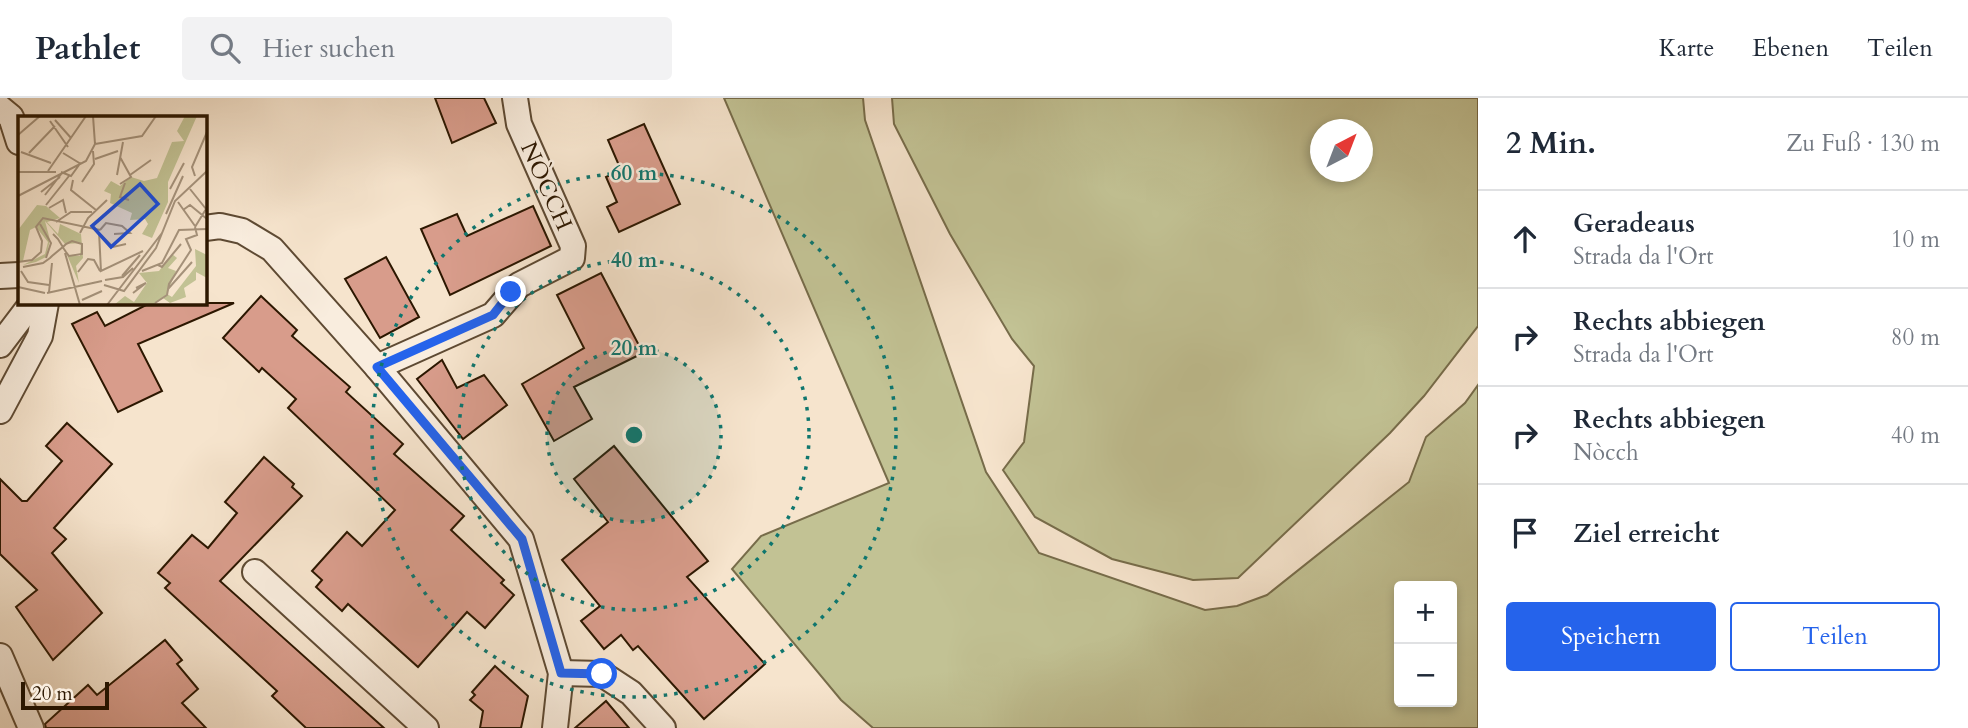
<!DOCTYPE html>
<html lang="de">
<meta charset="utf-8">
<style>
:root{--surface:#fff;--page:#f2f2f3;--text:#1f2937;--muted:#747a83;--line:#e0e1e3;--accent:#2563eb}
body{margin:0;font-family:Cardo,serif;background:var(--page);color:var(--text)}
.controls{position:absolute;right:21px;bottom:21px;display:grid;overflow:hidden;border-radius:7px;box-shadow:0 4px 10px #0003}
.controls button{width:63px;height:63px;display:grid;place-items:center;padding:0;border:0;border-bottom:2px solid var(--line);background:var(--surface);color:var(--text);font:35px sans-serif}
.compass{position:absolute;left:1310px;top:21px;width:63px;height:63px;border-radius:50%;background:var(--surface);box-shadow:0 4px 10px #0003;rotate:42deg}
.scale{position:absolute;left:21px;bottom:18px;width:88px;box-sizing:border-box;padding-left:7px;border:4px solid #2c1700;border-top:0;font-size:19px;line-height:24px;white-space:nowrap;color:#2c1700;-webkit-text-stroke:5px #f9edde;paint-order:stroke}
.stop{position:absolute;width:21px;height:21px;margin:-16px;border:5px solid #2563eb;border-radius:50%;background:#fff}
.stop.end{background:#2563eb;border-color:#fff;box-shadow:0 2px 7px #0008}
.list{margin:0;padding:0;list-style:none}
h2{display:flex;justify-content:space-between;align-items:center;height:91px;margin:0;padding:0 28px;font-size:30px}
h2 small{font-size:23px;font-weight:400;color:var(--muted)}
.list li{display:grid;grid-template-columns:46px 1fr auto;gap:21px;align-items:center;box-sizing:border-box;height:98px;padding:0 28px;border-top:2px solid var(--line)}
.list b{display:block;font-size:26px;white-space:nowrap}
.list p{margin:0;font-size:23px;white-space:nowrap;color:var(--muted)}
.list em{font-size:23px;font-style:normal;color:var(--muted)}
.actions{display:flex;gap:14px;padding:21px 28px}
.actions a{flex:1;padding:16px 0;border:2px solid var(--accent);border-radius:7px;text-align:center;font-size:24px;color:var(--accent)}
.actions .main{background:var(--accent);color:#fff}
.icon{flex:none;width:38px;height:38px;fill:none;stroke:currentColor;stroke-width:2;stroke-linecap:round;stroke-linejoin:round}
.map{position:relative;flex:none;width:1478px;height:630px;overflow:hidden}
header{display:flex;align-items:center;gap:42px;box-sizing:border-box;height:98px;padding:0 35px;background:var(--surface);border-bottom:2px solid var(--line)}
header strong{font-size:33px}
nav{display:flex;gap:38px;margin-inline-start:auto;font-size:24px}
.search{width:490px;height:63px;background:var(--page);display:flex;align-items:center;gap:18px;box-sizing:border-box;padding:0 24px;border-radius:7px;color:var(--muted);font-size:26px}
main{display:flex}
aside{flex:1;background:var(--surface)}
.map>svg:first-child{display:block}
.green{fill:#c2c294;stroke:#776c4a;stroke-width:2;fill-rule:evenodd}
.building{fill:#d89c8b;stroke:#2c1700;stroke-width:2}
.lines{fill:none;stroke-linecap:round;stroke-linejoin:round}
.minor-casing{stroke:#5e4a33;stroke-width:28}
.minor{stroke:#f9edde;stroke-width:24}
.route{stroke:#2563eb;stroke-width:9}
.ring{fill:none;stroke:#0f766e;stroke-width:3.5;stroke-dasharray:3.5 7}
.labels{text-anchor:middle;stroke-width:5;stroke-linejoin:round;paint-order:stroke}
.street-label{font-size:23px;fill:#2c1700;stroke:#f9edde}
.inset-road{fill:none;stroke:#a5927b;stroke-width:2}
.view{fill:#1d4ed8;fill-opacity:0.15;stroke:#1d4ed8;stroke-width:3.5}
.inset-edge{fill:none;stroke:#2c1700;stroke-width:3.5}
.centre{fill:#0f766e;stroke:#f9edde;stroke-width:3.5}
.ring-label{font-size:21px;text-anchor:middle;font-weight:bold;fill:#0f766e;stroke:#f9edde;stroke-width:5;stroke-linejoin:round;paint-order:stroke}
</style>
<header>
<strong>Pathlet</strong>
<div class="search"><svg class="icon" aria-label="search" viewBox="0 0 24 24"><circle cx="10" cy="10" r="6"/><path d="M15 15l6 6"/></svg>Hier suchen</div>
<nav><a>Karte</a><a>Ebenen</a><a>Teilen</a></nav>
</header>
<main>
<div class="map">
<svg width="1478" height="630" viewBox="0 0 1478 630">
<rect width="100%" height="100%" fill="#f6e4cd"/>
<filter id="stains"><feTurbulence type="fractalNoise" baseFrequency=".00286" numOctaves="4"/><feColorMatrix values="0 0 0 0 .2 0 0 0 0 .09 0 0 0 0 .02 0 0 0 .5 -.17"/></filter>
<radialGradient id="worn" r=".72"><stop offset=".6" stop-color="#630" stop-opacity="0"/><stop offset="1" stop-color="#630" stop-opacity=".3"/></radialGradient>
<g class="green">
<path d="M 724,0 L 863,0 L 865,22 L 986,374 L 1039,455 L 1205,512 L 1237,508 L 1267,497 L 1409,384 L 1426,339 L 1465,305 L 1478,287 L 1478,630 L 873,630 L 841,602 L 732,471 L 761,438 L 889,385 ZM 1399,488 L 1452,488 L 1452,604 L 1399,604 Z"/>
<path d="M 892,0 L 1478,0 L 1478,228 L 1424,298 L 1390,335 L 1238,480 L 1193,482 L 1112,461 L 1035,419 L 1003,372 L 1024,344 L 1034,268 L 1012,241 L 950,136 L 894,26 ZM 1321,32 L 1363,32 L 1363,74 L 1321,74 Z"/>
</g>
<g class="building">
<path d="M 435,0 L 484,0 L 496,25 L 452,45 Z"/>
<path d="M 644,26 L 680,106 L 619,134 L 607,109 L 617,104 L 606,79 L 621,72 L 608,42 Z"/>
<path d="M 533,108 L 551,148 L 450,197 L 421,131 L 457,116 L 467,138 Z"/>
<path d="M 386,159 L 419,219 L 380,240 L 345,181 Z"/>
<path d="M 601,175 L 643,255 L 574,289 L 592,321 L 554,343 L 522,286 L 584,250 L 557,197 Z"/>
<path d="M 261,198 L 297,232 L 292,238 L 350,289 L 346,294 L 403,346 L 394,356 L 464,418 L 451,432 L 504,482 L 501,485 L 514,497 L 485,530 L 467,514 L 418,569 L 348,506 L 342,513 L 316,489 L 322,482 L 312,473 L 347,434 L 362,448 L 395,412 L 288,310 L 296,301 L 262,270 L 259,274 L 223,240 Z"/>
<path d="M 150,205 L 234,205 L 138,246 L 162,293 L 118,314 L 72,226 L 97,214 L 105,228 Z"/>
<path d="M 442,262 L 457,290 L 484,277 L 507,307 L 463,341 L 417,281 Z"/>
<path d="M 67,325 L 112,366 L 54,430 L 66,441 L 52,455 L 102,515 L 53,562 L 16,509 L 37,492 L 0,456 L 0,381 L 22,403 L 27,403 L 62,363 L 46,348 Z"/>
<path d="M 614,348 L 708,463 L 687,479 L 765,566 L 704,621 L 638,548 L 633,552 L 621,537 L 604,551 L 581,523 L 600,508 L 562,462 L 608,424 L 574,381 Z"/>
<path d="M 264,359 L 294,386 L 292,389 L 302,398 L 220,483 L 384,630 L 306,630 L 272,598 L 277,593 L 165,490 L 170,485 L 158,475 L 192,437 L 208,450 L 237,415 L 225,404 Z"/>
<path d="M 165,542 L 182,562 L 177,566 L 198,591 L 182,605 L 206,630 L 46,630 L 45,626 L 88,587 L 97,597 Z"/>
<path d="M 495,568 L 528,598 L 521,630 L 480,630 L 483,613 L 470,602 L 475,597 L 472,594 Z"/>
<path d="M 606,603 L 629,630 L 575,630 Z"/>
</g>
<g class="lines">
<g class="minor-casing">
<g id="minor">
<path d="M 0,10 L 11,19 L 19,44"/>
<path d="M 205,130 L 220,128 L 242,133 L 272,151 L 377,269 L 521,441 L 561,575 L 555,630"/>
<path d="M 0,178 L 19,177"/>
<path d="M 0,247 L 32,205"/>
<path d="M 377,269 L 493,217 L 519,187 L 572,160 L 573,148 L 519,26 L 515,0"/>
<path d="M 0,313 L 40,238 L 46,205"/>
<path d="M 255,474 L 426,630"/>
<path d="M 0,558 L 31,630"/>
<path d="M 561,575 L 602,576 L 631,595 L 663,630"/>
</g>
</g>
<use href="#minor" class="minor"/>
</g>
<g class="lines">
<path class="route" d="M 511,194 L 493,217 L 377,269 L 522,441 L 561,575 L 602,576"/>
</g>
<circle cx="634" cy="337" r="87" fill="#0f766e" fill-opacity=".12"/>
<g class="ring">
<circle cx="634" cy="337" r="87"/>
<circle cx="634" cy="337" r="175"/>
<circle cx="634" cy="337" r="262"/>
</g>
<g class="labels">
<g class="street-label">
<text transform="translate(547 88) rotate(66)" y="8">NÒCCH</text>
</g>
</g>
<g transform="translate(18 18)">
<rect width="189" height="189" fill="#f6e4cd"/>
<path d="M 167,0 L 179,0 L 150,66 L 150,86 L 134,122 L 124,118 L 130,108 L 127,103 L 112,104 L 114,97 L 92,87 L 93,78 L 86,75 L 93,65 L 102,70 L 113,61 L 126,65 L 139,62 L 154,26 L 166,25 L 159,15 ZM 19,89 L 28,90 L 42,102 L 29,106 L 40,118 L 42,108 L 63,118 L 65,142 L 58,150 L 61,167 L 49,139 L 62,140 L 63,127 L 47,128 L 27,105 L 32,124 L 28,141 L 18,146 L 5,149 L 27,138 L 30,126 L 18,111 L 12,114 L 5,145 L 0,146 L 0,114 ZM 177,133 L 189,139 L 189,162 L 178,156 L 178,164 L 166,172 L 168,181 L 152,187 L 145,182 L 135,189 L 96,189 L 107,180 L 116,186 L 129,167 L 121,157 L 141,155 L 154,138 L 159,142 L 150,152 L 158,155 L 149,178 L 154,181 L 178,150 Z" fill="#c2c294"/>
<path class="inset-road" d="M 37,4 L 53,22M 32,5 L 50,31M 0,19 L 22,0M 77,28 L 124,20 L 138,0M 3,36 L 33,47M 11,37 L 37,10M 45,37 L 63,48M 102,41 L 113,61 L 102,68M 77,43 L 100,35M 30,55 L 68,0M 0,56 L 38,56M 43,56 L 53,60 L 61,49M 99,59 L 105,26M 112,59 L 133,44M 177,60 L 174,51 L 189,16M 55,64 L 53,74 L 78,94M 64,66 L 76,48 L 75,35M 107,67 L 102,81 L 111,84M 152,73 L 166,47M 172,73 L 188,93 L 177,111M 23,76 L 42,61M 27,79 L 44,57M 0,80 L 68,45 L 77,28 L 75,0M 160,86 L 177,110M 28,89 L 51,60M 31,92 L 45,84 L 48,97M 165,94 L 172,89 L 189,103M 148,98 L 165,60M 38,106 L 53,96 L 74,96M 22,108 L 33,127 L 28,142M 82,114 L 88,107 L 104,110 L 112,117 L 96,118M 81,116 L 83,155 L 125,135M 62,117 L 70,102 L 89,84M 83,119 L 95,131 L 108,128M 47,137 L 62,189M 0,146 L 14,144 L 23,136 L 24,125 L 18,111 L 25,102 L 82,114M 140,149 L 144,151 L 163,128M 5,151 L 25,147 L 32,142 L 34,140 L 46,130 L 48,128 L 54,125 L 64,128 L 64,138 L 51,140 L 48,136 L 46,133 L 40,123 L 35,118M 3,155 L 10,166 L 31,169M 124,155 L 144,147 L 161,114 L 189,113M 60,156 L 70,143 L 76,144 L 82,155M 104,160 L 122,139M 87,164 L 105,161 L 115,152M 86,169 L 106,175 L 138,132 L 157,85 L 189,55M 0,171 L 27,177M 150,173 L 174,146M 31,176 L 34,147M 29,177 L 84,165M 115,177 L 128,167 L 118,172M 64,184 L 84,175M 137,187 L 149,179 L 151,168 L 173,134 L 168,123 L 179,119 L 177,111M 89,189 L 144,117"/>
<path class="view" d="M 122,68 L 140,88 L 93,131 L 74,110 Z"/>
<rect width="189" height="189" class="inset-edge"/>
</g>
<circle cx="634" cy="337" r="10" class="centre"/>
<g class="ring-label">
<text x="634" y="82">60 m</text>
<text x="634" y="169">40 m</text>
<text x="634" y="257">20 m</text>
</g>
<rect width="100%" height="100%" filter="url(#stains)"/>
<rect width="100%" height="100%" fill="url(#worn)"/>
</svg>
<div class="controls">
<button>+</button>
<button>−</button>
</div>
<svg class="compass" viewBox="-18 -18 36 36"><path d="M0-13l5 13h-10z" fill="#e53935"/><path d="M0 13l5-13h-10z" fill="#747a83"/></svg>
<div class="scale">20 m</div>
<div class="stop" style="left:602px;top:576px"></div>
<div class="stop end" style="left:511px;top:194px"></div>
</div>
<aside>
<h2>2 Min.<small>Zu Fuß · 130 m</small></h2>
<ul class="list">
<li><svg class="icon" aria-label="ahead" viewBox="0 0 24 24"><path d="M12 20V5M6 11l6-6 6 6"/></svg><div><b>Geradeaus</b><p>Strada da l'Ort</p></div><em>10 m</em></li>
<li><svg class="icon" aria-label="right" viewBox="0 0 24 24"><path d="M7 20v-9h11M14 6l5 5-5 5"/></svg><div><b>Rechts abbiegen</b><p>Strada da l'Ort</p></div><em>80 m</em></li>
<li><svg class="icon" aria-label="right" viewBox="0 0 24 24"><path d="M7 20v-9h11M14 6l5 5-5 5"/></svg><div><b>Rechts abbiegen</b><p>Nòcch</p></div><em>40 m</em></li>
<li><svg class="icon" aria-label="arrive" viewBox="0 0 24 24"><path d="M6 21V4h12l-3 4 3 4H6"/></svg><div><b>Ziel erreicht</b></div></li>
</ul>
<div class="actions"><a class="main">Speichern</a><a>Teilen</a></div>
</aside>
</main>
